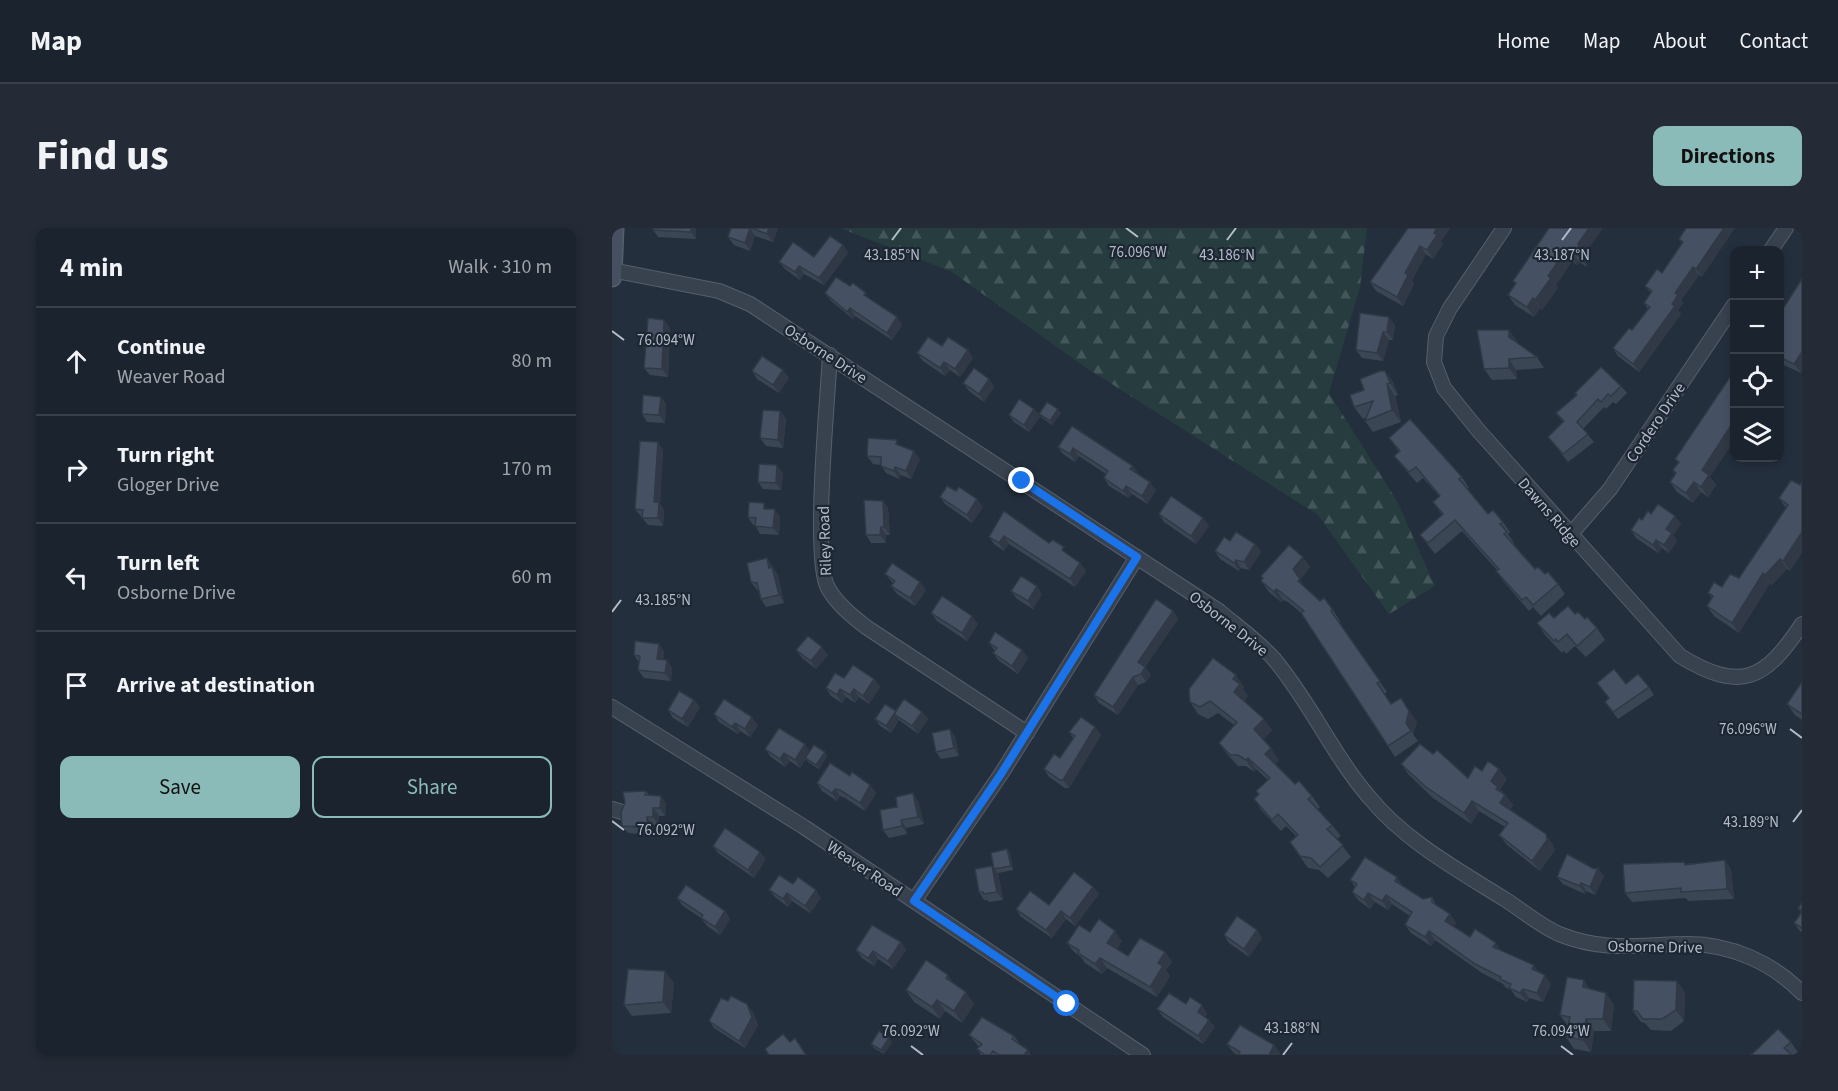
<!DOCTYPE html>
<meta charset="utf-8">
<style>
:root{--surface:#1b232e;--page:#242b36;--text:#f1f3f6;--muted:#a0a4aa;--line:#39404a;--accent:#8bbbb9}
body{margin:0;font-family:"Source Sans 3",sans-serif;background:var(--page);color:var(--text)}
.controls{position:absolute;right:18px;top:18px;display:grid;overflow:hidden;border-radius:12px;box-shadow:0 3px 9px #0003}
.controls button{width:54px;height:54px;display:grid;place-items:center;padding:0;border:0;border-bottom:2px solid var(--line);background:var(--surface);color:var(--text);font:30px sans-serif}
.stop{position:absolute;width:18px;height:18px;margin:-14px;border:4px solid #1a73e8;border-radius:50%;background:#fff}
.stop.end{background:#1a73e8;border-color:#fff;box-shadow:0 2px 6px #0008}
.list{margin:0;padding:0;list-style:none}
h2{display:flex;justify-content:space-between;align-items:center;height:78px;margin:0;padding:0 24px;font-size:26px}
h2 small{font-size:20px;font-weight:400;color:var(--muted)}
.list li{display:grid;grid-template-columns:39px 1fr auto;gap:18px;align-items:center;box-sizing:border-box;height:108px;padding:0 24px;border-top:2px solid var(--line)}
.list b{display:block;font-size:22px;white-space:nowrap}
.list p{margin:0;font-size:20px;white-space:nowrap;color:var(--muted)}
.list em{font-size:20px;font-style:normal;color:var(--muted)}
.actions{display:flex;gap:12px;padding:18px 24px}
.actions a{flex:1;padding:14px 0;border:2px solid var(--accent);border-radius:12px;text-align:center;font-size:21px;color:var(--accent)}
.actions .main{background:var(--accent);color:#111}
.icon{flex:none;width:33px;height:33px;fill:none;stroke:currentColor;stroke-width:2;stroke-linecap:round;stroke-linejoin:round}
.map{position:relative;flex:none;width:1190px;height:827px;overflow:hidden;border-radius:12px}
header{display:flex;align-items:center;gap:36px;box-sizing:border-box;height:84px;padding:0 30px;background:var(--surface);border-bottom:2px solid var(--line)}
header strong{font-size:28px}
nav{display:flex;gap:33px;margin-inline-start:auto;font-size:21px}
.intro{display:flex;align-items:center;justify-content:space-between;box-sizing:border-box;height:144px;padding:0 36px}
h1{margin:0;font-size:42px}
.button{padding:15px 27px;border-radius:12px;background:var(--accent);color:#111;font-size:21px;font-weight:700}
main{display:flex;gap:36px;padding:0 36px}
aside{flex:1;background:var(--surface);border-radius:12px;box-shadow:0 3px 9px #0003}
.map>svg:first-child{display:block}
.forest{fill:url(#forest-firs)}
.lines{fill:none;stroke-linecap:round;stroke-linejoin:round}
.street-casing{stroke:#565f6c;stroke-width:16}
.secondary-casing{stroke:#565f6c;stroke-width:21}
.street{stroke:#38414e;stroke-width:14}
.secondary{stroke:#465061;stroke-width:18}
.wall{fill:#3b4654}
.shaded-wall{fill:#303945}
.building{fill:#455162;stroke:#303945;stroke-width:1.5}
.route{stroke:#1a73e8;stroke-width:8}
.ticks{fill:none;stroke:#b4bcc9;stroke-width:2}
.labels{text-anchor:middle;stroke-width:4.5;stroke-linejoin:round;paint-order:stroke}
.street-label{font-size:16px;fill:#b4bcc9;stroke:#1d2633}
.ticks-label{font-size:15px;text-anchor:middle;fill:#b4bcc9;stroke:#1d2633;stroke-width:4.5;stroke-linejoin:round;paint-order:stroke}
</style>
<header>
<strong>Map</strong>
<nav><a>Home</a><a>Map</a><a>About</a><a>Contact</a></nav>
</header>
<div class="intro"><h1>Find us</h1><a class="button">Directions</a></div>
<main>
<aside>
<h2>4 min<small>Walk · 310 m</small></h2>
<ul class="list">
<li><svg class="icon" aria-label="ahead" viewBox="0 0 24 24"><path d="M12 20V5M6 11l6-6 6 6"/></svg><div><b>Continue</b><p>Weaver Road</p></div><em>80 m</em></li>
<li><svg class="icon" aria-label="right" viewBox="0 0 24 24"><path d="M7 20v-9h11M14 6l5 5-5 5"/></svg><div><b>Turn right</b><p>Gloger Drive</p></div><em>170 m</em></li>
<li><svg class="icon" aria-label="left" viewBox="0 0 24 24"><path d="M17 20v-9H6M10 6l-5 5 5 5"/></svg><div><b>Turn left</b><p>Osborne Drive</p></div><em>60 m</em></li>
<li><svg class="icon" aria-label="arrive" viewBox="0 0 24 24"><path d="M6 21V4h12l-3 4 3 4H6"/></svg><div><b>Arrive at destination</b></div></li>
</ul>
<div class="actions"><a class="main">Save</a><a>Share</a></div>
</aside>
<div class="map">
<svg width="1190" height="827" viewBox="0 0 1190 827">
<defs>
<pattern id="forest-firs" width="22" height="20" patternUnits="userSpaceOnUse" patternTransform="scale(1.5)"><rect width="22" height="20" fill="#263c3f"/><path d="M5 1l3.5 6h-7zM16 11l3.5 6h-7z" fill="#435659"/></pattern>
</defs>
<rect width="100%" height="100%" fill="#242f3e"/>
<path class="forest" d="M 228,0 L 755,0 L 748,59 L 717,165 L 785,273 L 823,358 L 777,386 L 706,287 L 473,139 L 340,44 Z"/>
<g class="lines">
<g class="street-casing">
<g id="street">
<path d="M 892,0 L 838,80 L 824,108 L 822,134 L 832,160 L 866,202 L 1068,428 C 1129,465 1153,452 1190,396"/>
<path d="M 1159,22 L 1174,0"/>
<path d="M 0,42 L 107,63 L 138,76 L 607,383 C 626,399 646,413 662,431 C 698,474 721,527 757,569 C 793,613 846,642 894,672 C 911,683 929,698 947,706 C 994,725 1029,716 1076,716 C 1119,716 1161,735 1190,765"/>
<path d="M 218,127 C 216,167 200,332 216,360 C 225,376 240,388 254,399 L 415,505"/>
<path d="M 958,307 L 998,261 L 1122,77"/>
<path d="M 0,479 L 192,599 L 531,827"/>
<path d="M 0,581 L 10,584"/>
<path d="M 302,673 L 389,546 L 525,329"/>
</g>
</g>
<g class="secondary-casing">
<path id="secondary" d="M 0,49 L 2,0"/>
</g>
<use href="#street" class="street"/>
<use href="#secondary" class="secondary"/>
</g>
<g class="wall">
<path d="M 84,0 L 84,11 L 46,9 L 41,2 Z"/>
<path d="M 119,0 L 166,0 L 161,14 L 143,8 L 138,23 L 122,17 L 116,9 Z"/>
<path d="M 796,0 L 838,0 L 829,13 L 831,16 L 821,31 L 814,26 L 800,52 L 802,56 L 791,78 L 764,63 L 758,54 Z"/>
<path d="M 937,0 L 973,26 L 975,39 L 967,34 L 965,37 L 960,33 L 944,57 L 946,60 L 930,82 L 928,80 L 922,89 L 903,77 L 896,67 L 903,56 L 901,53 Z"/>
<path d="M 1074,0 L 1090,49 L 1087,47 L 1069,72 L 1071,75 L 1066,82 L 1069,86 L 1027,144 L 1006,128 L 1001,120 L 1020,102 L 1036,81 L 1032,75 L 1039,65 L 1033,58 L 1050,45 L 1070,15 L 1067,11 Z"/>
<path d="M 231,17 L 236,25 L 212,57 L 192,46 L 188,52 L 173,41 L 167,34 L 202,29 Z"/>
<path d="M 213,65 L 259,72 L 290,97 L 280,112 L 243,88 L 241,91 L 219,73 Z"/>
<path d="M 1167,82 L 1189,145 L 1172,137 L 1167,145 Z"/>
<path d="M 748,85 L 783,97 L 781,112 L 777,112 L 771,133 L 750,130 L 744,122 Z"/>
<path d="M 52,92 L 58,100 L 56,149 L 38,147 L 32,140 Z"/>
<path d="M 897,102 L 905,114 L 925,129 L 932,140 L 904,142 L 905,151 L 880,152 L 872,141 Z"/>
<path d="M 330,118 L 356,122 L 361,130 L 348,149 L 338,142 L 333,148 L 311,133 L 305,125 Z"/>
<path d="M 171,142 L 177,150 L 167,165 L 145,151 L 140,143 Z"/>
<path d="M 773,143 L 781,154 L 786,167 L 783,168 L 789,194 L 761,204 L 753,193 L 755,189 L 751,191 L 742,179 L 752,162 Z"/>
<path d="M 377,151 L 382,159 L 372,174 L 357,163 L 351,155 Z"/>
<path d="M 1009,158 L 1015,165 L 1004,176 L 1001,174 L 994,181 L 992,179 L 971,201 L 982,214 L 956,234 L 936,209 L 951,194 L 944,185 Z"/>
<path d="M 49,169 L 54,176 L 53,195 L 35,194 L 30,186 Z"/>
<path d="M 422,181 L 428,189 L 417,204 L 402,194 L 397,187 Z"/>
<path d="M 168,183 L 174,191 L 171,220 L 154,218 L 148,210 Z"/>
<path d="M 449,185 L 440,197 L 430,190 L 427,186 Z"/>
<path d="M 460,198 L 521,238 L 526,245 L 526,246 L 544,262 L 535,276 L 520,266 L 517,270 L 497,258 L 492,250 L 494,246 L 467,228 L 463,234 L 451,226 L 446,219 Z"/>
<path d="M 777,210 L 850,249 L 857,260 L 855,261 L 876,286 L 891,294 L 898,304 L 896,306 L 902,315 L 901,316 L 923,341 L 933,346 L 946,356 L 953,366 L 929,388 L 921,379 L 917,383 L 892,354 L 884,343 L 885,342 L 850,303 L 823,326 L 808,307 L 830,287 L 821,274 L 827,268 L 811,250 L 805,255 L 790,238 L 782,228 L 787,224 Z"/>
<path d="M 289,218 L 308,231 L 299,251 L 289,247 L 287,251 L 274,245 L 269,237 L 261,236 L 255,228 Z"/>
<path d="M 51,222 L 48,276 L 52,282 L 51,298 L 36,297 L 23,281 Z"/>
<path d="M 1063,231 L 1098,249 L 1104,257 L 1096,269 L 1089,264 L 1081,275 L 1065,264 L 1058,254 L 1063,246 L 1061,242 L 1066,235 Z"/>
<path d="M 171,245 L 169,262 L 151,261 L 146,254 Z"/>
<path d="M 1179,252 L 1178,343 L 1175,341 L 1160,357 L 1158,355 L 1127,405 L 1102,388 L 1095,378 L 1100,370 L 1096,365 L 1127,350 L 1174,280 L 1167,270 Z"/>
<path d="M 344,263 L 371,279 L 360,295 L 333,276 L 328,269 Z"/>
<path d="M 271,273 L 276,280 L 278,307 L 274,307 L 274,315 L 259,315 L 254,307 Z"/>
<path d="M 156,281 L 168,289 L 167,307 L 148,306 L 143,297 L 141,297 L 136,289 Z"/>
<path d="M 392,283 L 437,315 L 457,327 L 468,335 L 474,343 L 463,359 L 397,316 L 392,323 L 382,316 L 377,309 Z"/>
<path d="M 547,286 L 591,290 L 597,298 L 584,316 L 552,294 Z"/>
<path d="M 1039,286 L 1069,296 L 1061,307 L 1065,313 L 1057,325 L 1050,320 L 1046,325 L 1024,310 L 1019,302 L 1030,292 Z"/>
<path d="M 618,313 L 643,316 L 649,324 L 637,342 L 629,340 L 627,343 L 608,331 L 603,323 Z"/>
<path d="M 691,329 L 698,339 L 688,352 L 695,362 L 708,373 L 721,382 L 728,393 L 727,394 L 775,464 L 772,466 L 779,476 L 805,494 L 801,506 L 806,513 L 783,529 L 689,385 L 676,374 L 671,372 L 669,374 L 657,364 L 649,353 L 651,351 L 649,348 Z"/>
<path d="M 155,330 L 166,347 L 172,375 L 154,379 L 149,371 L 147,362 L 145,362 L 139,354 Z"/>
<path d="M 273,346 L 314,362 L 303,378 L 285,366 L 279,358 L 281,355 Z"/>
<path d="M 399,363 L 430,366 L 421,381 L 405,371 Z"/>
<path d="M 561,383 L 566,391 L 533,439 L 539,447 L 534,454 L 526,457 L 506,487 L 487,475 L 482,467 Z"/>
<path d="M 319,385 L 366,396 L 355,413 L 325,393 Z"/>
<path d="M 963,386 L 973,391 L 985,400 L 993,412 L 974,429 L 963,418 L 954,426 L 952,423 L 950,425 L 933,407 L 925,395 L 942,390 Z"/>
<path d="M 377,415 L 410,422 L 416,430 L 406,446 L 387,433 L 381,425 L 383,423 Z"/>
<path d="M 47,416 L 52,424 L 51,431 L 60,440 L 59,453 L 32,450 L 26,442 L 27,434 L 22,427 Z"/>
<path d="M 184,422 L 216,427 L 204,441 L 190,430 Z"/>
<path d="M 232,450 L 262,451 L 268,459 L 257,476 L 247,469 L 243,475 L 234,469 L 230,475 L 219,468 L 214,460 Z"/>
<path d="M 1190,454 L 1190,492 L 1183,487 L 1175,476 Z"/>
<path d="M 985,455 L 1014,456 L 1037,459 L 1042,467 L 1006,491 L 993,474 L 997,470 Z"/>
<path d="M 632,459 L 631,461 L 636,468 L 632,473 L 660,502 L 651,512 L 667,532 L 663,536 L 683,556 L 700,568 L 708,579 L 706,581 L 720,597 L 729,608 L 725,611 L 739,629 L 716,650 L 707,642 L 696,640 L 678,614 L 685,609 L 674,598 L 669,603 L 650,583 L 642,571 L 647,567 L 644,563 L 656,552 L 644,541 L 642,544 L 634,538 L 626,538 L 615,526 L 607,515 L 622,497 L 606,485 L 596,491 L 586,486 L 578,474 Z"/>
<path d="M 82,472 L 88,479 L 76,499 L 61,490 L 56,482 Z"/>
<path d="M 284,483 L 310,484 L 316,491 L 306,506 L 287,492 L 279,505 L 268,498 L 263,491 Z"/>
<path d="M 102,486 L 146,497 L 138,509 L 128,503 L 126,506 L 107,494 Z"/>
<path d="M 483,499 L 489,507 L 457,560 L 453,560 L 437,549 L 432,541 L 448,530 L 461,510 L 457,504 Z"/>
<path d="M 338,501 L 343,509 L 347,528 L 329,531 L 324,524 Z"/>
<path d="M 153,521 L 213,524 L 215,528 L 207,541 L 196,534 L 194,531 L 188,540 L 178,533 L 173,539 L 159,529 Z"/>
<path d="M 821,526 L 856,550 L 870,543 L 895,551 L 888,561 L 901,577 L 898,582 L 941,617 L 943,622 L 928,643 L 895,617 L 887,607 L 893,599 L 867,583 L 859,596 L 821,570 L 797,547 L 789,536 Z"/>
<path d="M 238,548 L 258,557 L 264,565 L 253,583 L 233,570 L 228,568 L 225,573 L 210,563 L 205,555 Z"/>
<path d="M 34,563 L 37,567 L 49,568 L 54,576 L 53,588 L 47,588 L 47,597 L 41,597 L 40,607 L 16,605 L 10,598 Z"/>
<path d="M 306,573 L 312,596 L 294,600 L 295,606 L 277,610 L 271,602 L 285,579 Z"/>
<path d="M 101,618 L 154,631 L 142,650 L 106,625 Z"/>
<path d="M 395,621 L 398,625 L 401,642 L 386,645 L 391,672 L 377,674 L 375,672 L 372,672 L 367,664 L 382,640 Z"/>
<path d="M 1113,632 L 1119,642 L 1122,671 L 1076,673 L 1074,670 L 1020,674 L 1013,665 L 1072,634 L 1074,636 Z"/>
<path d="M 992,648 L 983,667 L 974,663 L 973,666 L 951,656 L 945,649 Z"/>
<path d="M 738,652 L 791,658 L 811,671 L 820,669 L 825,678 L 838,686 L 844,695 L 842,698 L 858,709 L 889,722 L 927,745 L 939,756 L 931,774 L 917,770 L 915,774 L 904,769 L 899,762 L 894,760 L 891,756 L 870,745 L 823,712 L 819,718 L 799,705 L 793,697 L 798,688 L 780,676 L 776,682 L 763,674 L 758,681 L 746,672 L 740,664 L 743,659 Z"/>
<path d="M 181,656 L 209,670 L 198,685 L 180,673 L 176,679 L 163,669 L 157,662 Z"/>
<path d="M 481,659 L 487,666 L 463,698 L 454,691 L 440,710 L 409,689 L 404,681 L 437,677 Z"/>
<path d="M 65,670 L 113,683 L 118,691 L 108,707 L 95,698 L 89,690 L 71,678 Z"/>
<path d="M 1190,675 L 1190,704 L 1188,703 L 1182,695 L 1189,684 L 1186,680 Z"/>
<path d="M 645,702 L 650,710 L 637,729 L 617,715 L 612,707 Z"/>
<path d="M 478,704 L 510,713 L 505,721 L 516,728 L 553,724 L 560,734 L 554,742 L 558,748 L 545,769 L 495,740 L 490,746 L 473,735 L 469,729 L 462,724 L 455,715 Z"/>
<path d="M 289,714 L 294,722 L 281,741 L 266,731 L 262,738 L 250,730 L 244,722 Z"/>
<path d="M 62,755 L 59,785 L 20,788 L 12,777 Z"/>
<path d="M 343,757 L 362,776 L 350,795 L 333,783 L 328,791 L 302,774 L 294,762 Z"/>
<path d="M 978,761 L 994,765 L 1002,777 L 999,803 L 982,803 L 979,824 L 962,821 L 954,809 L 956,798 L 948,787 Z"/>
<path d="M 1073,764 L 1072,793 L 1059,803 L 1039,802 L 1033,795 L 1029,794 L 1021,783 Z"/>
<path d="M 116,773 L 141,784 L 146,797 L 133,820 L 102,800 L 97,793 Z"/>
<path d="M 574,776 L 595,785 L 593,789 L 603,799 L 591,816 L 551,789 L 545,781 Z"/>
<path d="M 357,807 L 402,808 L 408,816 L 416,822 L 419,827 L 369,827 L 365,821 L 367,819 Z"/>
<path d="M 280,814 L 272,826 L 262,820 L 259,816 Z"/>
<path d="M 1179,814 L 1187,826 L 1185,827 L 1139,827 Z"/>
<path d="M 615,816 L 662,817 L 668,825 L 667,827 L 625,827 L 621,824 Z"/>
</g>
<g class="shaded-wall">
<path d="M 79,0 L 84,0 L 84,11 L 79,4 Z"/>
<path d="M 138,0 L 143,8 L 138,23 L 133,15 Z"/>
<path d="M 157,0 L 166,0 L 161,14 L 155,6 Z"/>
<path d="M 825,0 L 838,0 L 829,13 L 831,16 L 821,31 L 815,22 L 822,5 Z"/>
<path d="M 977,0 L 991,0 L 973,26 L 975,39 L 968,29 L 966,16 Z"/>
<path d="M 1112,0 L 1123,0 L 1090,49 L 1084,41 Z"/>
<path d="M 231,17 L 236,25 L 212,57 L 207,50 Z"/>
<path d="M 808,18 L 814,26 L 800,52 L 802,56 L 791,78 L 785,69 L 793,45 Z"/>
<path d="M 953,23 L 960,33 L 944,57 L 946,60 L 930,82 L 923,72 L 936,48 Z"/>
<path d="M 960,24 L 967,34 L 965,37 L 958,27 Z"/>
<path d="M 187,38 L 192,46 L 188,52 L 183,44 Z"/>
<path d="M 1081,39 L 1087,47 L 1069,72 L 1071,75 L 1066,82 L 1069,86 L 1027,144 L 1021,136 L 1060,76 L 1063,65 Z"/>
<path d="M 921,70 L 928,80 L 922,89 L 915,79 Z"/>
<path d="M 238,80 L 243,88 L 241,91 L 235,84 Z"/>
<path d="M 285,89 L 290,97 L 280,112 L 275,105 Z"/>
<path d="M 777,89 L 783,97 L 781,112 L 775,104 Z"/>
<path d="M 52,92 L 58,100 L 56,149 L 50,141 Z"/>
<path d="M 897,102 L 905,113 L 905,120 L 897,109 Z"/>
<path d="M 771,104 L 777,112 L 771,133 L 765,125 Z"/>
<path d="M 356,122 L 361,130 L 348,149 L 343,141 Z"/>
<path d="M 1190,124 L 1190,144 L 1189,145 L 1182,136 Z"/>
<path d="M 1167,130 L 1172,137 L 1167,145 Z"/>
<path d="M 897,131 L 904,142 L 905,151 L 897,140 Z"/>
<path d="M 332,134 L 338,142 L 333,148 L 328,140 Z"/>
<path d="M 171,142 L 177,150 L 167,165 L 161,157 Z"/>
<path d="M 773,143 L 781,154 L 786,167 L 778,155 Z"/>
<path d="M 377,151 L 382,159 L 372,174 L 367,166 Z"/>
<path d="M 775,156 L 783,168 L 789,194 L 780,182 Z"/>
<path d="M 49,169 L 54,176 L 53,195 L 47,187 Z"/>
<path d="M 422,181 L 428,189 L 417,204 L 412,197 Z"/>
<path d="M 446,181 L 449,185 L 440,197 L 438,193 Z"/>
<path d="M 168,183 L 174,191 L 171,220 L 166,212 Z"/>
<path d="M 1122,193 L 1122,213 L 1098,249 L 1104,257 L 1096,269 L 1089,259 L 1090,242 Z"/>
<path d="M 46,214 L 51,222 L 48,276 L 52,282 L 51,298 L 46,290 L 42,274 Z"/>
<path d="M 461,220 L 467,228 L 463,234 L 458,226 Z"/>
<path d="M 302,223 L 308,231 L 299,251 L 294,243 Z"/>
<path d="M 165,237 L 171,245 L 169,262 L 164,255 Z"/>
<path d="M 521,238 L 526,245 L 524,249 L 518,241 Z"/>
<path d="M 283,239 L 289,247 L 287,251 L 282,243 Z"/>
<path d="M 538,254 L 544,262 L 535,276 L 530,268 Z"/>
<path d="M 1082,254 L 1089,264 L 1081,275 L 1074,265 Z"/>
<path d="M 514,258 L 520,266 L 517,270 L 511,263 Z"/>
<path d="M 365,271 L 371,279 L 360,295 L 355,287 Z"/>
<path d="M 271,273 L 276,280 L 278,307 L 272,299 Z"/>
<path d="M 163,281 L 168,289 L 167,307 L 161,300 Z"/>
<path d="M 1063,288 L 1069,296 L 1061,307 L 1065,313 L 1057,325 L 1052,317 L 1054,301 Z"/>
<path d="M 591,290 L 597,298 L 584,316 L 579,308 Z"/>
<path d="M 269,299 L 274,307 L 274,315 L 268,307 Z"/>
<path d="M 1190,304 L 1190,325 L 1178,343 L 1171,333 Z"/>
<path d="M 392,308 L 397,316 L 392,323 L 387,315 Z"/>
<path d="M 1044,312 L 1050,320 L 1046,325 L 1041,317 Z"/>
<path d="M 643,316 L 649,324 L 637,342 L 632,334 Z"/>
<path d="M 691,329 L 698,339 L 688,352 L 695,362 L 686,353 L 681,341 Z"/>
<path d="M 155,330 L 166,347 L 172,375 L 167,367 Z"/>
<path d="M 1168,331 L 1175,341 L 1160,357 L 1153,347 Z"/>
<path d="M 624,332 L 629,340 L 627,343 L 622,335 Z"/>
<path d="M 468,335 L 474,343 L 463,359 L 458,351 Z"/>
<path d="M 1151,345 L 1158,355 L 1127,405 L 1120,395 Z"/>
<path d="M 308,354 L 314,362 L 303,378 L 298,370 Z"/>
<path d="M 425,358 L 430,366 L 421,381 L 416,373 Z"/>
<path d="M 664,361 L 671,372 L 669,374 L 662,364 Z"/>
<path d="M 561,383 L 566,391 L 533,439 L 539,447 L 534,454 L 529,446 L 526,434 Z"/>
<path d="M 360,388 L 366,396 L 355,413 L 350,405 Z"/>
<path d="M 47,416 L 52,424 L 51,439 L 45,431 Z"/>
<path d="M 210,419 L 216,427 L 204,441 L 199,433 Z"/>
<path d="M 410,422 L 416,430 L 406,446 L 400,438 Z"/>
<path d="M 55,432 L 60,440 L 59,453 L 53,445 Z"/>
<path d="M 624,447 L 632,459 L 631,461 L 636,468 L 630,476 L 622,464 L 621,451 Z"/>
<path d="M 521,449 L 526,457 L 506,487 L 501,479 Z"/>
<path d="M 262,451 L 268,459 L 257,476 L 251,468 Z"/>
<path d="M 228,461 L 234,469 L 230,475 L 225,467 Z"/>
<path d="M 242,461 L 247,469 L 243,475 L 238,467 Z"/>
<path d="M 82,472 L 88,479 L 76,499 L 70,491 Z"/>
<path d="M 796,480 L 805,494 L 801,506 L 806,513 L 794,495 Z"/>
<path d="M 310,484 L 316,491 L 306,506 L 300,498 Z"/>
<path d="M 282,486 L 287,492 L 279,505 L 274,498 Z"/>
<path d="M 140,489 L 146,497 L 138,509 L 133,501 Z"/>
<path d="M 652,491 L 660,502 L 650,513 L 642,501 Z"/>
<path d="M 123,495 L 128,503 L 126,506 L 120,499 Z"/>
<path d="M 483,499 L 489,507 L 457,560 L 451,552 Z"/>
<path d="M 338,501 L 343,509 L 347,528 L 342,520 Z"/>
<path d="M 193,516 L 198,524 L 188,540 L 183,532 Z"/>
<path d="M 659,520 L 667,532 L 662,538 L 653,526 Z"/>
<path d="M 213,524 L 215,528 L 207,541 L 204,537 Z"/>
<path d="M 172,525 L 178,533 L 173,539 L 168,531 Z"/>
<path d="M 636,530 L 644,541 L 642,544 L 634,532 Z"/>
<path d="M 887,541 L 895,551 L 888,561 L 892,568 L 893,567 L 901,577 L 895,585 L 888,575 L 879,553 Z"/>
<path d="M 258,557 L 264,565 L 253,583 L 248,575 Z"/>
<path d="M 223,561 L 228,568 L 225,573 L 220,565 Z"/>
<path d="M 301,565 L 306,573 L 312,596 L 306,589 Z"/>
<path d="M 49,568 L 54,576 L 53,588 L 48,580 Z"/>
<path d="M 860,573 L 867,583 L 859,596 L 852,585 Z"/>
<path d="M 41,580 L 47,588 L 47,597 L 41,589 Z"/>
<path d="M 35,589 L 41,597 L 40,607 L 35,599 Z"/>
<path d="M 289,592 L 294,600 L 295,606 L 290,598 Z"/>
<path d="M 934,606 L 941,617 L 943,622 L 928,643 L 920,633 Z"/>
<path d="M 395,621 L 398,625 L 401,642 L 399,638 Z"/>
<path d="M 148,624 L 154,631 L 142,650 L 136,642 Z"/>
<path d="M 1113,632 L 1119,642 L 1122,671 L 1115,661 Z"/>
<path d="M 380,638 L 386,645 L 391,672 L 385,664 Z"/>
<path d="M 986,640 L 992,648 L 983,667 L 978,659 Z"/>
<path d="M 785,649 L 791,658 L 783,653 Z"/>
<path d="M 969,655 L 974,663 L 973,666 L 968,658 Z"/>
<path d="M 481,659 L 487,666 L 463,698 L 458,690 Z"/>
<path d="M 204,662 L 209,670 L 198,685 L 193,678 Z"/>
<path d="M 175,665 L 180,673 L 176,679 L 171,671 Z"/>
<path d="M 756,665 L 763,674 L 758,681 L 752,672 Z"/>
<path d="M 774,667 L 780,676 L 776,682 L 770,673 Z"/>
<path d="M 113,683 L 118,691 L 108,707 L 103,699 Z"/>
<path d="M 449,683 L 454,691 L 440,710 L 434,702 Z"/>
<path d="M 838,686 L 844,695 L 840,702 L 833,693 Z"/>
<path d="M 645,702 L 650,710 L 637,729 L 632,721 Z"/>
<path d="M 503,703 L 510,713 L 502,725 L 495,715 Z"/>
<path d="M 817,703 L 823,712 L 819,718 L 813,709 Z"/>
<path d="M 289,714 L 294,722 L 281,741 L 276,733 Z"/>
<path d="M 884,715 L 890,724 L 881,719 Z"/>
<path d="M 261,723 L 266,731 L 262,738 L 256,730 Z"/>
<path d="M 553,724 L 560,734 L 554,742 L 558,748 L 545,769 L 538,759 L 546,735 Z"/>
<path d="M 488,730 L 495,740 L 490,746 L 483,736 Z"/>
<path d="M 922,737 L 928,746 L 920,741 Z"/>
<path d="M 53,743 L 62,755 L 59,785 L 51,774 Z"/>
<path d="M 336,747 L 344,758 L 334,750 Z"/>
<path d="M 933,747 L 939,756 L 931,774 L 925,765 Z"/>
<path d="M 972,752 L 980,763 L 971,759 Z"/>
<path d="M 1065,753 L 1073,764 L 1072,793 L 1064,782 Z"/>
<path d="M 911,761 L 917,770 L 915,774 L 908,765 Z"/>
<path d="M 354,764 L 362,776 L 350,795 L 342,783 Z"/>
<path d="M 994,765 L 1002,777 L 999,803 L 991,791 Z"/>
<path d="M 325,772 L 333,783 L 328,791 L 320,779 Z"/>
<path d="M 135,776 L 141,784 L 146,797 L 133,820 L 127,813 Z"/>
<path d="M 590,777 L 595,785 L 591,791 L 586,784 Z"/>
<path d="M 974,791 L 982,803 L 979,824 L 971,812 Z"/>
<path d="M 597,792 L 603,799 L 591,816 L 586,808 Z"/>
<path d="M 277,810 L 280,814 L 272,826 L 269,822 Z"/>
<path d="M 662,817 L 668,825 L 667,827 L 657,827 Z"/>
<path d="M 416,822 L 419,827 L 412,827 Z"/>
</g>
<g class="building">
<path d="M 41,0 L 79,0 L 79,4 L 41,2 Z"/>
<path d="M 119,0 L 138,0 L 133,15 L 116,9 Z"/>
<path d="M 139,0 L 157,0 L 155,6 Z"/>
<path d="M 796,0 L 825,0 L 822,5 L 825,7 L 815,22 L 808,18 L 793,45 L 796,47 L 785,69 L 758,54 Z"/>
<path d="M 937,0 L 977,0 L 966,16 L 968,29 L 960,24 L 958,27 L 953,23 L 936,48 L 939,50 L 923,72 L 921,70 L 915,79 L 896,67 L 904,55 L 901,53 Z"/>
<path d="M 1074,0 L 1112,0 L 1084,41 L 1081,39 L 1063,65 L 1066,67 L 1060,76 L 1063,78 L 1021,136 L 1001,120 L 1017,100 L 1020,102 L 1038,79 L 1032,75 L 1040,63 L 1033,58 L 1045,41 L 1050,45 L 1071,14 L 1067,11 Z"/>
<path d="M 218,8 L 231,17 L 207,50 L 187,38 L 183,44 L 167,34 L 181,14 L 202,29 Z"/>
<path d="M 224,49 L 238,58 L 241,55 L 254,65 L 252,67 L 285,89 L 275,105 L 238,80 L 235,84 L 213,65 Z"/>
<path d="M 1190,51 L 1190,124 L 1182,136 L 1167,129 L 1167,101 L 1169,99 L 1167,98 L 1167,82 L 1170,78 L 1172,79 Z"/>
<path d="M 748,85 L 777,89 L 775,104 L 771,104 L 765,125 L 744,122 Z"/>
<path d="M 36,90 L 52,92 L 50,141 L 32,140 Z"/>
<path d="M 865,102 L 897,102 L 897,109 L 925,129 L 897,131 L 897,140 L 872,141 Z"/>
<path d="M 316,109 L 330,118 L 336,109 L 356,122 L 343,141 L 332,134 L 328,140 L 305,125 Z"/>
<path d="M 150,128 L 171,142 L 161,157 L 140,143 Z"/>
<path d="M 989,139 L 1009,158 L 999,168 L 996,166 L 989,174 L 986,171 L 965,194 L 976,206 L 951,226 L 936,209 L 952,193 L 944,185 L 965,167 L 963,165 Z"/>
<path d="M 362,140 L 377,151 L 367,166 L 351,155 Z"/>
<path d="M 768,143 L 773,143 L 778,155 L 775,156 L 780,182 L 753,193 L 761,173 L 742,179 L 738,167 L 752,162 L 748,151 Z"/>
<path d="M 1122,143 L 1122,193 L 1090,242 L 1097,247 L 1089,259 L 1082,254 L 1074,265 L 1058,254 L 1064,245 L 1061,242 L 1067,234 L 1063,231 Z"/>
<path d="M 31,167 L 49,169 L 47,187 L 30,186 Z"/>
<path d="M 407,171 L 422,181 L 412,197 L 397,187 Z"/>
<path d="M 435,174 L 446,181 L 438,193 L 427,186 Z"/>
<path d="M 151,182 L 168,183 L 166,212 L 148,210 Z"/>
<path d="M 798,191 L 850,249 L 847,251 L 876,286 L 881,282 L 891,294 L 888,296 L 895,304 L 892,306 L 916,333 L 923,341 L 926,339 L 933,346 L 936,344 L 946,356 L 921,377 L 914,369 L 910,372 L 884,343 L 887,341 L 843,292 L 816,315 L 808,307 L 831,286 L 821,274 L 828,268 L 804,239 L 797,244 L 782,228 L 788,223 L 777,210 Z"/>
<path d="M 460,198 L 521,238 L 518,241 L 538,254 L 530,268 L 514,258 L 511,263 L 492,250 L 496,243 L 461,220 L 458,226 L 446,219 Z"/>
<path d="M 256,210 L 285,212 L 284,216 L 302,223 L 294,243 L 283,239 L 282,243 L 269,238 L 269,229 L 255,228 Z"/>
<path d="M 28,213 L 46,214 L 42,274 L 47,274 L 46,290 L 30,290 L 31,282 L 23,281 Z"/>
<path d="M 147,236 L 165,237 L 164,255 L 146,254 Z"/>
<path d="M 1179,252 L 1188,257 L 1190,254 L 1190,304 L 1171,333 L 1168,331 L 1153,347 L 1151,345 L 1120,395 L 1095,378 L 1101,368 L 1096,365 L 1102,354 L 1110,359 L 1118,346 L 1127,350 L 1176,277 L 1167,270 Z"/>
<path d="M 335,258 L 344,263 L 347,259 L 365,271 L 355,287 L 328,269 Z"/>
<path d="M 559,268 L 591,290 L 579,308 L 547,286 Z"/>
<path d="M 252,272 L 271,273 L 272,299 L 269,299 L 268,307 L 254,307 Z"/>
<path d="M 137,274 L 152,275 L 152,281 L 163,281 L 161,300 L 143,298 L 144,290 L 136,289 Z"/>
<path d="M 1046,276 L 1063,288 L 1054,301 L 1060,305 L 1052,317 L 1044,312 L 1041,317 L 1019,302 L 1027,290 L 1030,292 L 1036,283 L 1039,286 Z"/>
<path d="M 392,283 L 437,315 L 441,312 L 452,319 L 450,322 L 468,335 L 458,351 L 392,308 L 387,315 L 377,309 Z"/>
<path d="M 624,304 L 643,316 L 632,334 L 624,332 L 622,335 L 603,323 L 612,309 L 618,313 Z"/>
<path d="M 677,317 L 691,329 L 681,341 L 688,351 L 686,353 L 708,373 L 712,370 L 721,382 L 719,383 L 768,453 L 765,455 L 779,476 L 789,470 L 797,483 L 794,495 L 799,503 L 776,518 L 689,385 L 692,383 L 669,364 L 664,361 L 662,364 L 649,353 L 651,350 L 649,348 Z"/>
<path d="M 155,330 L 157,340 L 160,339 L 167,367 L 149,371 L 145,355 L 139,354 L 135,335 Z"/>
<path d="M 280,335 L 308,354 L 298,370 L 279,358 L 283,353 L 273,346 Z"/>
<path d="M 409,348 L 425,358 L 416,373 L 399,363 Z"/>
<path d="M 330,368 L 360,388 L 350,405 L 319,385 Z"/>
<path d="M 544,371 L 561,383 L 526,434 L 533,439 L 529,446 L 521,449 L 501,479 L 482,467 Z"/>
<path d="M 956,378 L 963,386 L 966,384 L 973,391 L 975,389 L 985,400 L 965,418 L 955,406 L 946,414 L 944,411 L 942,413 L 925,395 L 937,385 L 942,390 Z"/>
<path d="M 383,404 L 410,422 L 400,438 L 381,425 L 385,420 L 377,415 Z"/>
<path d="M 196,408 L 210,419 L 199,433 L 184,422 Z"/>
<path d="M 23,413 L 47,416 L 45,431 L 55,432 L 53,445 L 26,442 L 28,428 L 22,427 Z"/>
<path d="M 601,430 L 624,447 L 621,451 L 628,456 L 622,464 L 652,491 L 642,501 L 659,520 L 653,526 L 683,556 L 687,553 L 700,568 L 696,571 L 720,597 L 715,601 L 731,617 L 708,639 L 699,630 L 688,628 L 678,614 L 686,607 L 666,586 L 660,592 L 642,571 L 647,566 L 644,563 L 658,550 L 636,530 L 634,532 L 626,527 L 618,527 L 607,515 L 625,494 L 598,473 L 588,479 L 578,474 L 577,461 Z"/>
<path d="M 241,437 L 262,451 L 251,468 L 242,461 L 238,467 L 228,461 L 225,467 L 214,460 L 223,445 L 232,450 Z"/>
<path d="M 1002,441 L 1014,456 L 1026,446 L 1037,459 L 1001,484 L 993,474 L 997,470 L 985,455 Z"/>
<path d="M 1190,454 L 1190,486 L 1175,476 Z"/>
<path d="M 67,463 L 82,472 L 70,491 L 56,482 Z"/>
<path d="M 112,471 L 140,489 L 133,501 L 123,495 L 120,499 L 102,486 Z"/>
<path d="M 292,471 L 310,484 L 300,498 L 282,486 Z"/>
<path d="M 273,476 L 284,483 L 274,498 L 263,491 Z"/>
<path d="M 469,489 L 483,499 L 451,552 L 448,552 L 432,541 L 442,526 L 448,530 L 463,508 L 457,504 Z"/>
<path d="M 167,500 L 193,516 L 183,532 L 172,525 L 168,531 L 153,521 Z"/>
<path d="M 338,501 L 342,520 L 324,524 L 320,505 Z"/>
<path d="M 808,516 L 821,526 L 825,522 L 856,550 L 863,538 L 870,543 L 876,533 L 887,541 L 879,553 L 886,559 L 884,561 L 893,567 L 888,575 L 934,606 L 935,612 L 920,633 L 887,607 L 896,595 L 860,573 L 852,585 L 814,559 L 789,536 Z"/>
<path d="M 202,517 L 213,524 L 204,537 L 193,530 Z"/>
<path d="M 218,535 L 238,548 L 240,544 L 258,557 L 248,575 L 228,562 L 223,561 L 220,565 L 205,555 Z"/>
<path d="M 34,563 L 33,567 L 49,568 L 48,580 L 41,580 L 41,589 L 35,589 L 35,599 L 10,598 L 9,584 L 13,575 L 11,564 Z"/>
<path d="M 301,565 L 306,589 L 289,592 L 290,598 L 271,602 L 268,582 L 285,579 L 284,569 Z"/>
<path d="M 113,600 L 148,624 L 136,642 L 101,618 Z"/>
<path d="M 395,621 L 399,638 L 382,641 L 379,625 Z"/>
<path d="M 955,626 L 982,641 L 986,640 L 978,659 L 969,655 L 968,658 L 945,649 Z"/>
<path d="M 753,629 L 785,649 L 783,653 L 811,671 L 820,669 L 820,674 L 838,686 L 833,693 L 858,709 L 863,701 L 884,715 L 881,719 L 922,737 L 920,741 L 933,747 L 925,765 L 911,761 L 908,765 L 897,760 L 899,756 L 888,751 L 889,749 L 863,736 L 817,703 L 813,709 L 793,697 L 800,684 L 774,667 L 770,673 L 756,665 L 752,672 L 740,664 L 745,656 L 738,652 Z"/>
<path d="M 1113,632 L 1115,661 L 1069,664 L 1069,660 L 1013,665 L 1011,636 L 1072,634 L 1073,637 Z"/>
<path d="M 380,638 L 385,664 L 372,666 L 371,664 L 367,664 L 363,641 Z"/>
<path d="M 462,644 L 481,659 L 458,690 L 449,683 L 434,702 L 404,681 L 418,663 L 437,677 Z"/>
<path d="M 167,647 L 181,656 L 186,649 L 204,662 L 193,678 L 175,665 L 171,671 L 157,662 Z"/>
<path d="M 74,657 L 113,683 L 103,699 L 89,690 L 91,687 L 65,670 Z"/>
<path d="M 1190,675 L 1190,683 L 1186,680 Z"/>
<path d="M 1190,684 L 1190,700 L 1182,695 Z"/>
<path d="M 625,688 L 645,702 L 632,721 L 612,707 Z"/>
<path d="M 487,691 L 503,703 L 495,715 L 516,728 L 528,710 L 553,724 L 546,735 L 551,738 L 538,759 L 488,730 L 483,736 L 466,725 L 467,722 L 455,715 L 467,697 L 478,704 Z"/>
<path d="M 260,697 L 289,714 L 276,733 L 261,723 L 256,730 L 244,722 Z"/>
<path d="M 314,732 L 336,747 L 334,750 L 354,764 L 342,783 L 325,772 L 320,779 L 294,762 Z"/>
<path d="M 16,741 L 53,743 L 51,774 L 12,777 Z"/>
<path d="M 955,749 L 972,752 L 971,759 L 994,765 L 991,791 L 974,791 L 971,812 L 954,809 L 958,789 L 948,787 Z"/>
<path d="M 1022,752 L 1065,753 L 1064,782 L 1050,791 L 1031,791 L 1025,783 L 1021,783 Z"/>
<path d="M 557,765 L 574,776 L 578,769 L 590,777 L 586,784 L 597,792 L 586,808 L 545,781 Z"/>
<path d="M 119,768 L 135,776 L 140,789 L 127,813 L 97,793 L 109,770 L 116,773 Z"/>
<path d="M 370,789 L 402,808 L 400,811 L 416,822 L 412,827 L 387,827 L 381,823 L 378,827 L 373,827 L 365,821 L 370,816 L 357,807 Z"/>
<path d="M 628,797 L 662,817 L 657,827 L 626,827 L 628,824 L 615,816 Z"/>
<path d="M 1166,801 L 1179,814 L 1172,820 L 1180,827 L 1139,827 Z"/>
<path d="M 267,803 L 277,810 L 269,822 L 259,816 Z"/>
<path d="M 171,806 L 178,814 L 183,810 L 194,827 L 157,827 L 153,821 Z"/>
</g>
<g class="lines">
<path class="route" d="M 410,253 L 525,329 L 389,546 L 302,673 L 455,776"/>
</g>
<path class="ticks" d="M 514,0 L 526,9M 280,12 L 289,0M 615,12 L 624,0M 950,12 L 959,0M 0,103 L 12,112M 0,384 L 9,372M 1178,501 L 1190,510M 0,593 L 12,602M 1181,594 L 1190,582M 299,818 L 311,827M 949,818 L 961,827M 671,827 L 680,815"/>
<g class="labels">
<g class="street-label">
<text transform="translate(214 125) rotate(33)" y="6">Osborne Drive</text>
<text transform="translate(1043 194) rotate(-56)" y="6">Cordero Drive</text>
<text transform="translate(938 284) rotate(49)" y="6">Dawns Ridge</text>
<text transform="translate(212 313) rotate(-92)" y="6">Riley Road</text>
<text transform="translate(617 395) rotate(38)" y="6">Osborne Drive</text>
<text transform="translate(253 640) rotate(34)" y="6">Weaver Road</text>
<text transform="translate(1043 718) rotate(1)" y="6">Osborne Drive</text>
</g>
</g>
<g class="ticks-label">
<text x="526" y="29">76.096°W</text>
<text x="280" y="32">43.185°N</text>
<text x="615" y="32">43.186°N</text>
<text x="950" y="32">43.187°N</text>
<text x="54" y="117">76.094°W</text>
<text x="51" y="377">43.185°N</text>
<text x="1136" y="506">76.096°W</text>
<text x="1139" y="599">43.189°N</text>
<text x="54" y="607">76.092°W</text>
<text x="680" y="805">43.188°N</text>
<text x="299" y="808">76.092°W</text>
<text x="949" y="808">76.094°W</text>
</g>
</svg>
<div class="controls">
<button>+</button>
<button>−</button>
<button><svg class="icon" aria-label="locate" viewBox="0 0 24 24"><circle cx="12" cy="12" r="6"/><path d="M12 2v4M12 18v4M2 12h4M18 12h4"/></svg></button>
<button><svg class="icon" aria-label="layers" viewBox="0 0 24 24"><path d="M12 4l9 5-9 5-9-5zM3 14l9 5 9-5"/></svg></button>
</div>
<div class="stop" style="left:455px;top:776px"></div>
<div class="stop end" style="left:410px;top:253px"></div>
</div>
</main>
